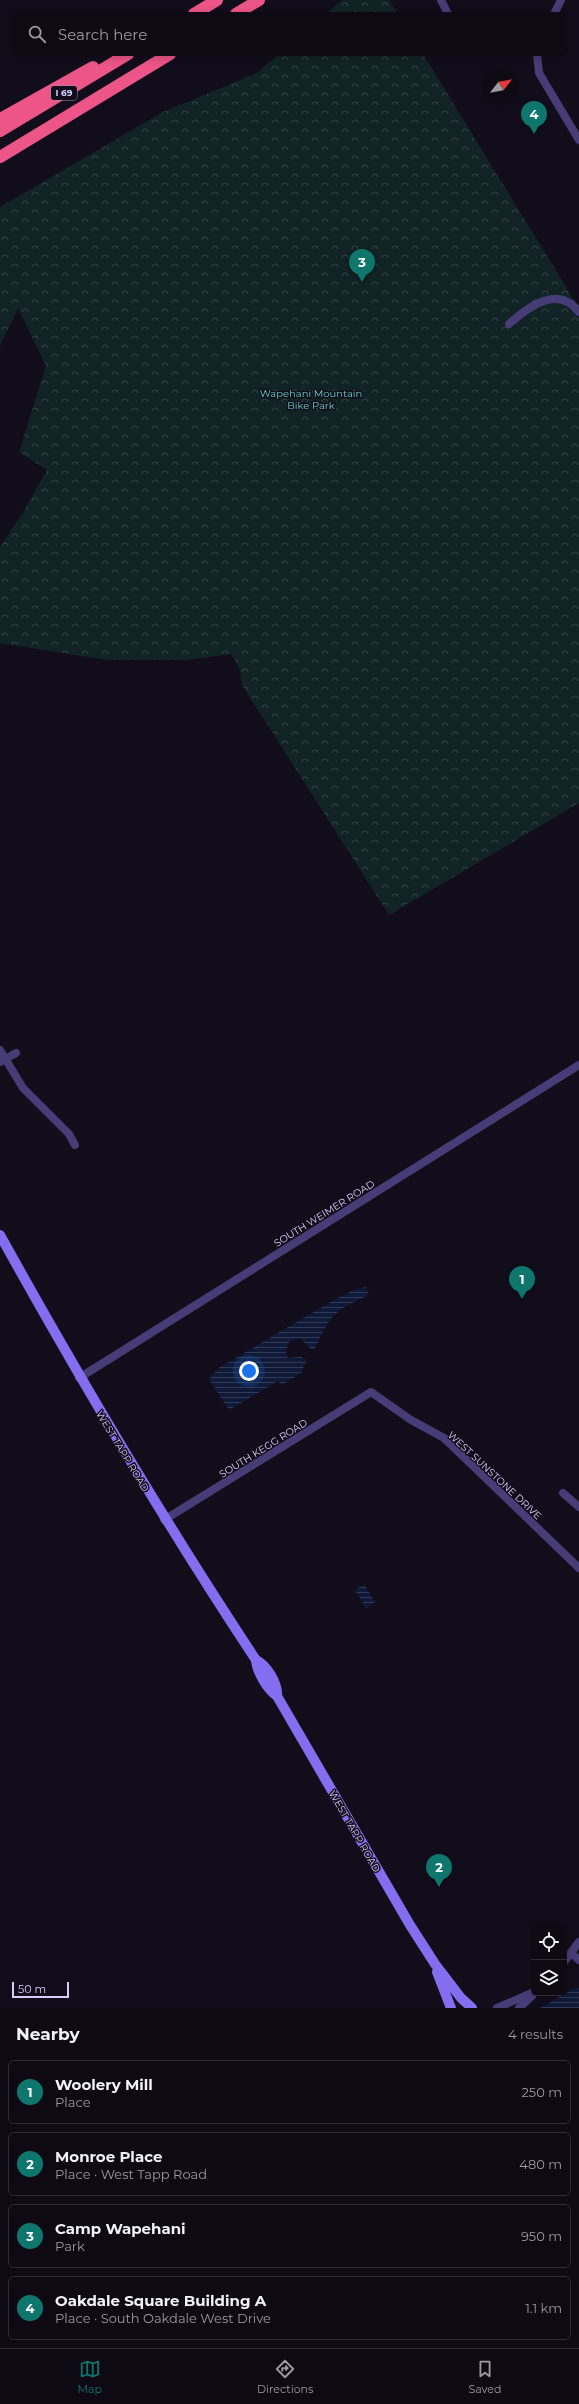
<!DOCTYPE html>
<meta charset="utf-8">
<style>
:root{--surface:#0e0a14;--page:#1c1822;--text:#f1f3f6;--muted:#9b9aa0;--line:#2e2b34;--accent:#0f766e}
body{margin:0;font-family:Montserrat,sans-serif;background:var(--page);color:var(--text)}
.controls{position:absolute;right:12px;bottom:12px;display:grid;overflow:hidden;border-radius:6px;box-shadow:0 2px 10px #0003}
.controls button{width:36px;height:36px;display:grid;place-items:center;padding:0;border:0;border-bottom:1px solid var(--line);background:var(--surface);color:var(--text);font:20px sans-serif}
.compass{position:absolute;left:483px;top:68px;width:36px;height:36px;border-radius:50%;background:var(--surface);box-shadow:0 2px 10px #0003;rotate:59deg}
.scale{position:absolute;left:12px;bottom:10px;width:57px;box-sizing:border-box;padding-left:4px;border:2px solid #d8cdfa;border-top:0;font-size:11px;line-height:14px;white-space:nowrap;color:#d8cdfa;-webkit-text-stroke:3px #120d1b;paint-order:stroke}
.you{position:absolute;left:249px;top:1371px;width:14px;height:14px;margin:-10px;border:3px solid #fff;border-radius:50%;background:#1a73e8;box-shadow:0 0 0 6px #1a73e833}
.badge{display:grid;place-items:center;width:26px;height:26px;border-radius:50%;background:var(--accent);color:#fff;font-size:13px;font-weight:700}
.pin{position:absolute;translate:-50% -33px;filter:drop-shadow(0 1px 2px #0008)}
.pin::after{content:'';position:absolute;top:21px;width:14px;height:12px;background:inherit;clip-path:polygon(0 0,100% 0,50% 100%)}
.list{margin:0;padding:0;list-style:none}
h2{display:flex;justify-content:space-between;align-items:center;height:52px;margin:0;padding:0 16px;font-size:17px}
h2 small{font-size:13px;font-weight:400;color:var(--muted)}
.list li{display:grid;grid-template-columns:26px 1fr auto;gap:12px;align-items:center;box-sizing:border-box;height:64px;margin:0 8px 8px;padding:0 8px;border:1px solid var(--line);border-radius:6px}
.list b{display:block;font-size:15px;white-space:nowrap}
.list p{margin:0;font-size:13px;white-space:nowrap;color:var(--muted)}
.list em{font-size:13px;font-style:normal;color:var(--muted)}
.icon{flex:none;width:22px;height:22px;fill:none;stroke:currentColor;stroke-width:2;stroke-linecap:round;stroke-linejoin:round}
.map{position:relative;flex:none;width:579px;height:2008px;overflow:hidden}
.search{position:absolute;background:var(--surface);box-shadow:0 2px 10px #0003;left:12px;right:12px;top:12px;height:44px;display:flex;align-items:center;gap:10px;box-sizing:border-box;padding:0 14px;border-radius:6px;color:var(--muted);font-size:15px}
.sheet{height:340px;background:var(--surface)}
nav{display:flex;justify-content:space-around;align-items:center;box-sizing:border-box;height:56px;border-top:1px solid var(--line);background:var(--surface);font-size:11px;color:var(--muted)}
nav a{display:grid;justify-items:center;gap:2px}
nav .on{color:var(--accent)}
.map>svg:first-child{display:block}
.park{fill:url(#park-crowns)}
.water{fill:url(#water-rules)}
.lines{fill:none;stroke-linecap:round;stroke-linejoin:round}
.street{stroke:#473d76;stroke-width:8}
.secondary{stroke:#836ef0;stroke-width:10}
.highway{stroke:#ed5589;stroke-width:12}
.labels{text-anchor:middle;stroke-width:3;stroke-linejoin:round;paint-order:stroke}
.shield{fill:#120d1b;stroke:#9d93b7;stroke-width:1}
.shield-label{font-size:9px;font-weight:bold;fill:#d8cdfa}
.park-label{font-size:10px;fill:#62d1c4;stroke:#120d1b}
.street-label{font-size:10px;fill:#d8cdfa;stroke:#120d1b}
</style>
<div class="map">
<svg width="579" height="2008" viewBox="0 0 579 2008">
<defs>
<pattern id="park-crowns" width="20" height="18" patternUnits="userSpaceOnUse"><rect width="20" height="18" fill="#112325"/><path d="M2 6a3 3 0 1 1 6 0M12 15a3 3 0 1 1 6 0" fill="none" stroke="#334246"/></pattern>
<pattern id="water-rules" width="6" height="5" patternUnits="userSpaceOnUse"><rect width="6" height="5" fill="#0f1938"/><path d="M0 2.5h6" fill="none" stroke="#313956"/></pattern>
</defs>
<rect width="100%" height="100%" fill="#120d1b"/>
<g class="park">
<path d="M 342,0 L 389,0 L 398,14 L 326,14 Z"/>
<path d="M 279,54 L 423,54 L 579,308 L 579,803 L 389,915 L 242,685 L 240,669 L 231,654 L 188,660 L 107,660 L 0,643 L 0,547 L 22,514 L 47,470 L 19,452 L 46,366 L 18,308 L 0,346 L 0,207 L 163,112 L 257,73 Z"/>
</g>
<g class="water">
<path d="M 366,1287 L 369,1295 C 334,1311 331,1314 315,1348 L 312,1350 L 300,1338 L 289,1342 L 286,1352 L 288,1358 L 301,1357 L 307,1360 L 301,1373 L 282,1385 L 278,1381 L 229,1410 L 209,1379 L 220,1367 L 336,1299 L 354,1290 Z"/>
<path d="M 364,1584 L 375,1602 L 366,1608 L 355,1590 Z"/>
<path d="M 575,1988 L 579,1988 L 579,2008 L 540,2008 Z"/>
</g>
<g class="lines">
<g class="street">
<path d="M 441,0 L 448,14"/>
<path d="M 554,14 L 561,0"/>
<path d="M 537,54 L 539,73 L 579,140"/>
<path d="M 509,324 C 528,307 558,284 579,312"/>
<path d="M 0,1050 L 23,1088 L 69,1134 L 75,1145"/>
<path d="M 0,1062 L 16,1053"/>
<path d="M 79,1378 L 579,1065"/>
<path d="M 563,1493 L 579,1507"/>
<path d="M 164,1520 L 371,1392 L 411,1420 L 444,1438 L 579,1568"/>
<path d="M 571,1953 L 579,1960"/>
<path d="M 564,1962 L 579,1942"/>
<path d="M 497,2008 L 534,1992"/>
<path d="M 519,2008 L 532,1996"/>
</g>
<g class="secondary">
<path d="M 0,1235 C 81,1381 164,1521 256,1660 C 257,1672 267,1689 277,1696 L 410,1925 L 435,1964 L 461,1998 L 472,2008"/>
<path d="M 256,1660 C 267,1665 278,1684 277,1696"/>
<path d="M 437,1972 L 451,2008"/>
</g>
<g class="highway">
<path d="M 194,14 L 217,0"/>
<path d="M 236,14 L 259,0"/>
<path d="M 0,119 L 93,67"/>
<path d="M 0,131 L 128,54"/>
<path d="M 0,157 L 170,54"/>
</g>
</g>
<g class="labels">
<rect class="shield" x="51" y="86" width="26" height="14" rx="3"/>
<g class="shield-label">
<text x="64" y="96">I 69</text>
</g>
<g class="park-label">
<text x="311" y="397">Wapehani Mountain<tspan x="311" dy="12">Bike Park</tspan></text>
</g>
<g class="street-label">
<text transform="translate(324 1213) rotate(-32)" y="4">SOUTH WEIMER ROAD</text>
<text transform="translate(263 1448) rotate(-32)" y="4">SOUTH KEGG ROAD</text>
<text transform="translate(123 1451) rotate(59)" y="4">WEST TAPP ROAD</text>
<text transform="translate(495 1475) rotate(43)" y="4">WEST SUNSTONE DRIVE</text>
<text transform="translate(355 1831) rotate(60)" y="4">WEST TAPP ROAD</text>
</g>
</g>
</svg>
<div class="controls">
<button><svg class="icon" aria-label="locate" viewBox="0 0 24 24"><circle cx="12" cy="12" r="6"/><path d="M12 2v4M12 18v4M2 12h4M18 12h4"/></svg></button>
<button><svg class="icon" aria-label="layers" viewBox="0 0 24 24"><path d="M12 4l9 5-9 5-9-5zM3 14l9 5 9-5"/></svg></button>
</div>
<svg class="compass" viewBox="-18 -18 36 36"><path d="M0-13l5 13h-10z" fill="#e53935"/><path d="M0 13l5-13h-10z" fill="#9b9aa0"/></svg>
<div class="scale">50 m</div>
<div class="you"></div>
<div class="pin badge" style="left:522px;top:1299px">1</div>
<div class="pin badge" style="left:439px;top:1887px">2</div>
<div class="pin badge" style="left:362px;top:282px">3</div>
<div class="pin badge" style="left:534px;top:134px">4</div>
<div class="search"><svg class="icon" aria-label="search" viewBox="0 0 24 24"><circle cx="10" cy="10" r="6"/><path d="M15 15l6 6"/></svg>Search here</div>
</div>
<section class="sheet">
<h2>Nearby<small>4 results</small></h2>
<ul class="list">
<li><span class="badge">1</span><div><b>Woolery Mill</b><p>Place</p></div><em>250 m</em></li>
<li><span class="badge">2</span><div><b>Monroe Place</b><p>Place · West Tapp Road</p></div><em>480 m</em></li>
<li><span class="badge">3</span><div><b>Camp Wapehani</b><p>Park</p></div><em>950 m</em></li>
<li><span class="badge">4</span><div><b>Oakdale Square Building A</b><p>Place · South Oakdale West Drive</p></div><em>1.1 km</em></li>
</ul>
</section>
<nav>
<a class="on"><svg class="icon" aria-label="map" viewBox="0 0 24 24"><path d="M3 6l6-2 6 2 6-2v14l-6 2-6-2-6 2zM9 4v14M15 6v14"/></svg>Map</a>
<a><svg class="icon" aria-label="directions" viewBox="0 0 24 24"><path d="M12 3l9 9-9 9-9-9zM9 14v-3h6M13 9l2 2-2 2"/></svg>Directions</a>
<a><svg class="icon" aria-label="saved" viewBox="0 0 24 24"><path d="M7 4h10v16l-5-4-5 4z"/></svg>Saved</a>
</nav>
